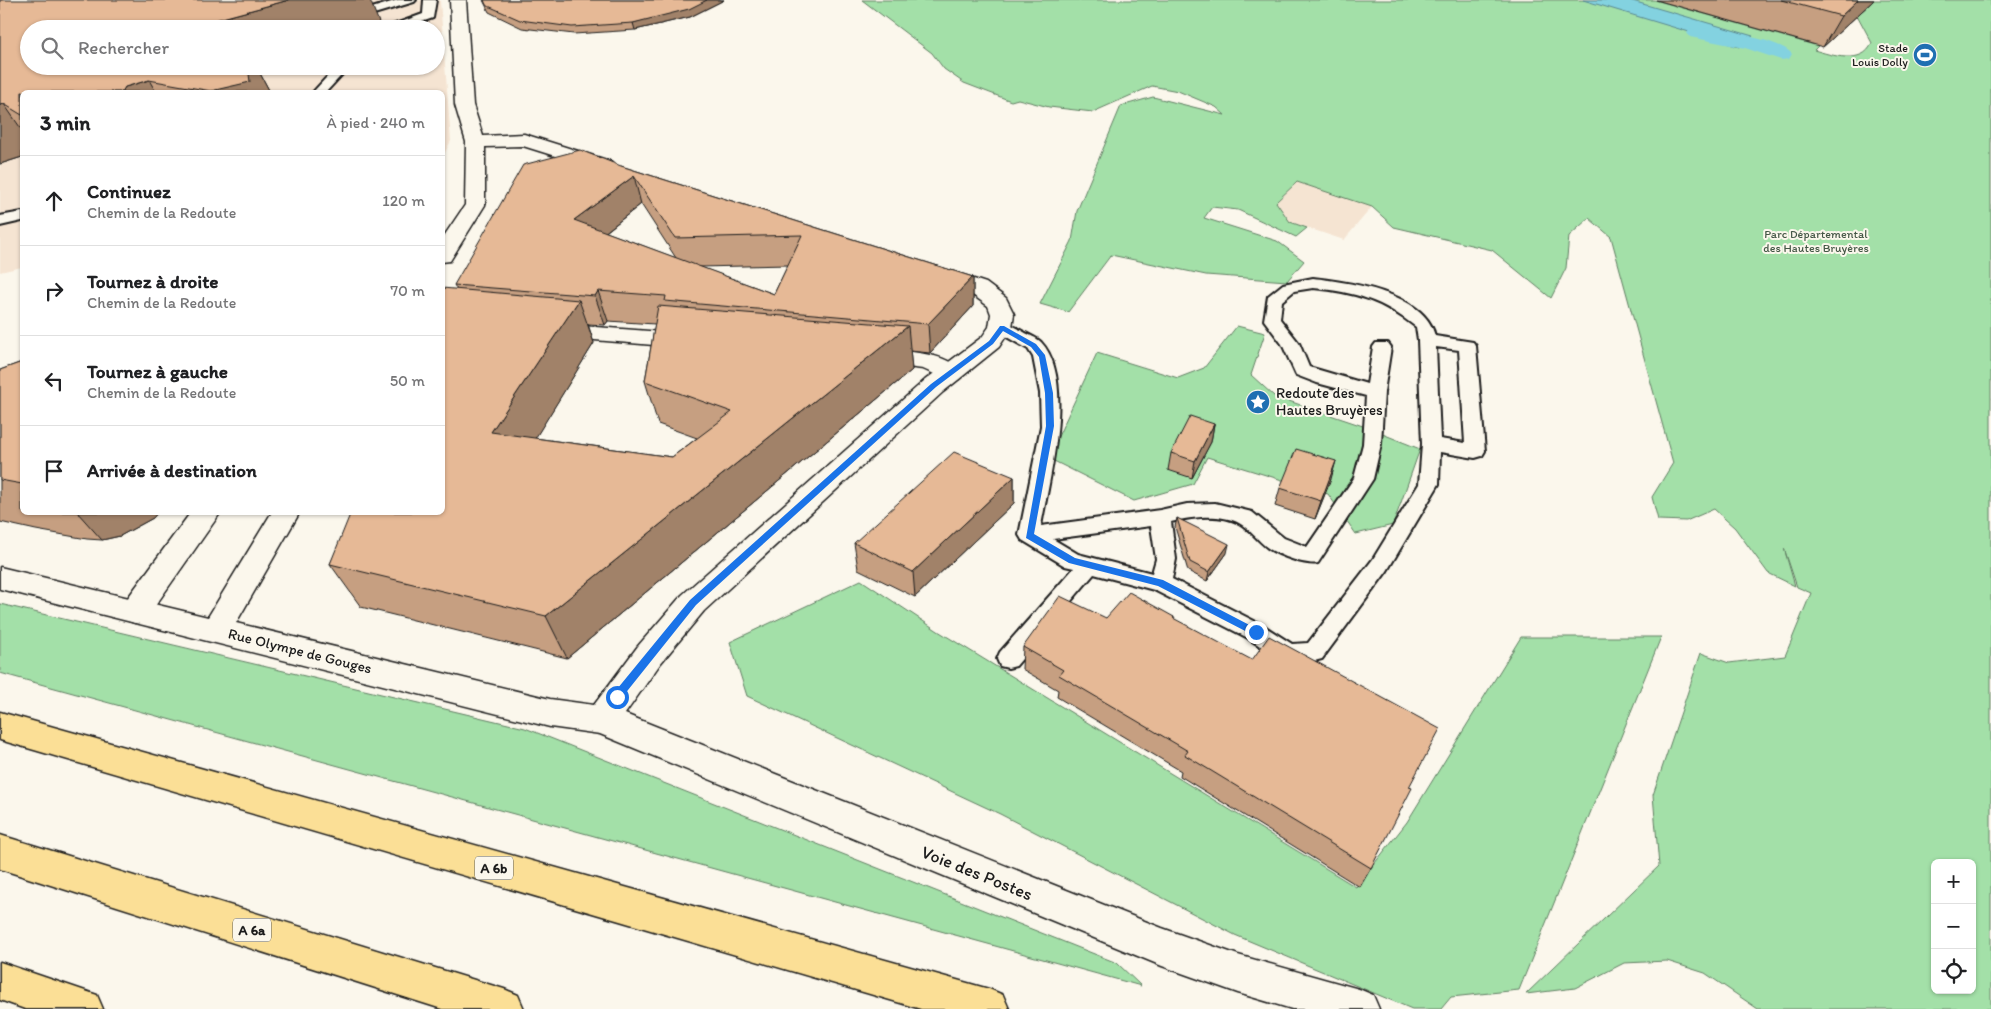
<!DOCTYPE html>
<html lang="fr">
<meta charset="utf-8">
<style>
:root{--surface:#fff;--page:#f2f2f2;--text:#202124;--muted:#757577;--line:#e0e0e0}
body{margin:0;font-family:Itim,sans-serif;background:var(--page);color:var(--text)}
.controls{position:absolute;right:15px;bottom:15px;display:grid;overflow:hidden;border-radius:8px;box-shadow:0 1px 4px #0004}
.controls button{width:45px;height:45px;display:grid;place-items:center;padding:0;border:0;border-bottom:1px solid var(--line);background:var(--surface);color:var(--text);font:25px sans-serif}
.stop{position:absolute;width:15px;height:15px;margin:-11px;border:4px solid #1a73e8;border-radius:50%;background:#fff}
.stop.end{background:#1a73e8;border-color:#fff;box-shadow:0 1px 5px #0008}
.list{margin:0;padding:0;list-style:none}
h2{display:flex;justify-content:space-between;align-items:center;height:65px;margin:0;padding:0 20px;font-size:21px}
h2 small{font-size:16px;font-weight:400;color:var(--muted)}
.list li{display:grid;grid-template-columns:32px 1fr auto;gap:15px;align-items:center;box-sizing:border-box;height:90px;padding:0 20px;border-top:1px solid var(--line)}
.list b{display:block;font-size:19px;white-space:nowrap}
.list p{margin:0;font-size:16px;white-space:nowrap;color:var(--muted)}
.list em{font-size:16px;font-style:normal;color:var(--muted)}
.icon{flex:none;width:28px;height:28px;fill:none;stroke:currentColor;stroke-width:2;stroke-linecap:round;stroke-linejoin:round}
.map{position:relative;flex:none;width:1991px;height:1009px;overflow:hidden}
.search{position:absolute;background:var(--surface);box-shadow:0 1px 4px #0004;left:20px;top:20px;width:425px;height:55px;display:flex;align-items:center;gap:12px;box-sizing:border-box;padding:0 18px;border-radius:28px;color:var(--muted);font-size:19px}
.panel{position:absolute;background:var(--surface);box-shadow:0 1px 4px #0004;left:20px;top:90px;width:425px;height:425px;border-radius:8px}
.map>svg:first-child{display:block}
.built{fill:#f5e4d2;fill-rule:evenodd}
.green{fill:#a3e0a8;stroke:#607e62;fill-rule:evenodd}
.water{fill:#83d2e0;stroke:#5a8992}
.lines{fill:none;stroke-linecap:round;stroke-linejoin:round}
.canal{fill:#83d2e0;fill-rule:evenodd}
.service-casing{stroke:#1c1c1c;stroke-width:4}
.pedestrian-casing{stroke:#1c1c1c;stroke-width:3}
.minor-casing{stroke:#1c1c1c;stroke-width:3}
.motorway-casing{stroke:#1c1c1c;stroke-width:3}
.service{fill:#fbf7ec;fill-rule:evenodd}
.pedestrian{fill:#fbf7ec;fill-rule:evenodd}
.minor{fill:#fbf7ec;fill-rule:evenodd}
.motorway{fill:#fbdf96;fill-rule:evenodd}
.wall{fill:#c69f81;stroke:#1c1c1c;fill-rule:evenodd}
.shaded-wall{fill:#a18269;stroke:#1c1c1c}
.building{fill:#e6b996;stroke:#1c1c1c;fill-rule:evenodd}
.route{fill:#1a73e8}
.labels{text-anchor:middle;stroke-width:4;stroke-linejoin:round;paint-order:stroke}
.far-poi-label{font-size:12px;fill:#1c1c1c;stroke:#fbf7ec;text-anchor:end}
.far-park-label{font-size:12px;fill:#445746;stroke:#fbf7ec}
.shield{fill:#fbf7ec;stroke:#5f5e5a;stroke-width:1}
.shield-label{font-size:14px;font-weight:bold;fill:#1c1c1c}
.poi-label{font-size:15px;fill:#1c1c1c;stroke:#fbf7ec;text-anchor:start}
.street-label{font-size:15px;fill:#1c1c1c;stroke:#fbf7ec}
.near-street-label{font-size:18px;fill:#1c1c1c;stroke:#fbf7ec}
</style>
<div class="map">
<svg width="1991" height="1009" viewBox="0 0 1991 1009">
<rect width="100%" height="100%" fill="#fbf7ec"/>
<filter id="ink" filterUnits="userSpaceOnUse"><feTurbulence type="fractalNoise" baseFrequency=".02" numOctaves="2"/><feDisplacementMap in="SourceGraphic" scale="10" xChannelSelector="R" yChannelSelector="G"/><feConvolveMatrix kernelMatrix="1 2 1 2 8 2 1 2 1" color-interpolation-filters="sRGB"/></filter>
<g filter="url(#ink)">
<g class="built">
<path d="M 0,0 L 440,0 L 451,141 L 443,156 L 442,92 L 22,92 L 22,267 L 0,272 ZM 29,29 L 436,29 L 436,66 L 29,66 Z"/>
<path d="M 1297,182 L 1372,207 L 1344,240 L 1290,222 L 1276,202 Z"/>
</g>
<g class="green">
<path d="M 862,0 L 1655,0 L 1818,46 L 1814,50 C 1831,55 1863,66 1872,43 L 1849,0 L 1991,0 L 1991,1009 L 1758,1009 L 1705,973 L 1667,961 L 1624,963 L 1575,988 L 1526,994 L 1659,866 L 1653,795 L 1701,653 L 1729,663 L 1785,656 L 1811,593 L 1797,587 L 1784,548 L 1795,586 L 1768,573 L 1735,528 L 1714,509 L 1686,521 L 1658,520 L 1652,497 L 1673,463 L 1611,237 L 1589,218 L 1569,236 L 1566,268 L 1551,298 L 1492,250 L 1394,227 L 1372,207 L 1297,182 L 1276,202 L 1290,222 L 1307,228 L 1296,237 L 1238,210 L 1212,207 L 1204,218 L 1277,241 L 1304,261 L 1287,281 L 1206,275 L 1111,255 L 1068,312 L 1040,304 L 1072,241 L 1077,211 L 1121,106 L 1153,97 L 1225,115 L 1216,107 L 1178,91 L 1152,86 L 1093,112 L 1049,107 L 1018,99 L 1011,101 L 964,83 L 944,69 L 932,53 ZM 1935,863 L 1972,863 L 1972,990 L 1935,990 Z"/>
<path d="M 1237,326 L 1265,333 L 1251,375 L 1274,396 L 1360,425 L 1420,449 L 1393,525 L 1356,534 L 1328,494 L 1207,457 L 1193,484 L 1134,501 L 1048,458 L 1097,353 L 1178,378 L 1204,368 Z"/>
<path d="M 861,580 L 938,631 L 1356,887 L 1407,822 L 1521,637 L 1661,637 L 1519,990 L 1451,997 L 1441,1009 L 1412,1009 L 1235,935 L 1000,814 L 747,696 L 730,642 Z"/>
<path d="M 0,604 L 525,728 L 1117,963 L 1141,986 L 0,673 Z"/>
</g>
<path class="water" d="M 1583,0 L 1629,0 L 1753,36 L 1739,47 Z"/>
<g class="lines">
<path class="canal" d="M 1697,27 C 1716,30 1781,39 1792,54 L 1789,59 L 1781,60 L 1745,48 L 1690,37 L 1687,33 L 1690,29 Z"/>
<g class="service-casing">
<g id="service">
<path d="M 398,0 L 416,0 L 414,2 L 324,29 L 304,29 Z"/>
<path d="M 424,0 L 436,0 L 433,18 L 401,29 L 382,29 L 423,14 Z"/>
<path d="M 337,66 L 350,66 L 326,92 L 313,92 Z"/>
<path d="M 22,212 L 22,221 L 0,226 L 0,216 Z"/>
<path d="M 1313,278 C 1349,282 1426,293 1435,336 L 1473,342 L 1476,346 L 1485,451 L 1482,456 L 1475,458 L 1440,452 L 1439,484 L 1387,571 L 1322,659 L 1314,661 L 1289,662 L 1281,660 L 1248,638 L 1154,590 L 1094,574 L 1016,666 L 1008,668 L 1000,666 L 997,659 L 1000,652 L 1074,568 L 1065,566 L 1022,540 L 1019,535 L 1041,426 L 1040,393 L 1033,357 L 1028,349 L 996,331 L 994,327 L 996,323 C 1007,321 1015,327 1024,332 C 1029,335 1037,338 1041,342 C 1076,379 1049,480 1041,526 L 1160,510 L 1187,504 L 1215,503 L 1252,512 L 1284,538 L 1307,547 L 1354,478 L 1363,444 L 1366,396 L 1317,383 L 1296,375 L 1282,344 L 1264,320 L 1268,296 L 1283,284 ZM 1313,288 C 1356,292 1382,300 1416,327 L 1418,340 L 1422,444 L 1419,484 L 1373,559 L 1308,643 L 1292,644 L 1264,626 L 1172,579 L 1176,559 L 1171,522 C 1191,517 1220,513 1239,523 C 1250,529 1258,541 1268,548 C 1278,555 1307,566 1318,563 L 1373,479 L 1381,444 L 1384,392 L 1391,347 L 1388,343 L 1376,343 L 1373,347 L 1367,384 L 1309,367 L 1299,343 L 1280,319 L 1282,301 L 1294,291 ZM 1436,347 L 1459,350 L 1465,443 L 1440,439 ZM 1151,526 L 1156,559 L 1152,573 L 1078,554 L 1053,539 Z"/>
</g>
</g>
<g class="pedestrian-casing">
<g id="pedestrian">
<path d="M 555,324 L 689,334 L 697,336 L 701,341 L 697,346 L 689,348 L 547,336 L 543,331 L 547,326 Z"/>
<path d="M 874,349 C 899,352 948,350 962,373 L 959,379 L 950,381 L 923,369 L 866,362 L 862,357 L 866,352 Z"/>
<path d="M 191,512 L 221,512 L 146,619 L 135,623 L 124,619 L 120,611 L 124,603 Z"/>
</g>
</g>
<g class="minor-casing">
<g id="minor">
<path d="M 450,0 L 466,0 L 473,105 L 483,136 L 524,134 L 610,161 L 613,165 L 610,169 L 603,171 L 523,146 L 485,147 L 485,205 L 450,261 L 442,262 L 442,239 L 465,205 L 466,142 L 455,105 Z"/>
<path d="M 937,267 L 986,283 L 1006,298 L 1014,314 L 1012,327 L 999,347 L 943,392 L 704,611 L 660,664 L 625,714 L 1162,928 L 1238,955 L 1359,989 L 1373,995 L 1379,1009 L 1292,1009 L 1238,993 L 1162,966 L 600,734 L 550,727 L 0,589 L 0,567 L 208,617 L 272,512 L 300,512 L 236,623 L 550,699 L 594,705 L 638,646 L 682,595 L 925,380 L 982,337 L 989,327 L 991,314 L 988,306 L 970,293 L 929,279 L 926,274 L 929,269 Z"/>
</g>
</g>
<g class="motorway-casing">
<g id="motorway">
<path d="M 0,712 L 989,989 L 1003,995 L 1009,1009 L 921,1009 L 0,740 Z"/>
<path d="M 0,835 L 504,989 L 518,995 L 524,1009 L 442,1009 L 0,869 Z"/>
<path d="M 0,962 L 97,995 L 103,1009 L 25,1009 L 0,1000 Z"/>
</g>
</g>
<use href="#service" class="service"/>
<use href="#pedestrian" class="pedestrian"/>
<use href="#minor" class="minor"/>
<use href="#motorway" class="motorway"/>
</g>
<g class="wall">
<path d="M 0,0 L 380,25 L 365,29 L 29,29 L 256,66 L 270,92 L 22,92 L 22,157 L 0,164 Z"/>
<path d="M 483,0 L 724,0 L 690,17 L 635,30 L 574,34 L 522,28 L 489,12 Z"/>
<path d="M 1656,0 L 1874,0 L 1823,47 Z"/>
<path d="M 621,166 L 973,277 L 973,306 L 930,353 L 910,351 L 912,370 L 567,658 L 361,607 L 330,564 L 457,290 L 454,285 ZM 641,204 L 676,258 L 606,232 ZM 788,265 L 774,294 L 700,267 ZM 608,321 L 655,324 L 645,381 L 658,424 L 697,438 L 672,457 L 535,438 L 594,343 L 588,324 L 605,325 Z"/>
<path d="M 22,362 L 22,512 L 158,512 L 153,518 L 120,536 L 102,540 L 87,539 L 36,530 L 0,522 L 0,370 Z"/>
<path d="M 1214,424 L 1211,442 L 1192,478 L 1168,470 L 1171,453 Z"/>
<path d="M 1014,477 L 1014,503 L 915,597 L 858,569 L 854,543 Z"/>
<path d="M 1331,479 L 1315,519 L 1275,506 L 1280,488 Z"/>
<path d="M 1177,518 L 1227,553 L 1207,581 L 1188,571 L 1175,527 Z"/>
<path d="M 1174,617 L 1174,619 L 1409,787 L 1371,868 L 1360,887 L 1180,776 L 1181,771 L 1057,697 L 1058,690 L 1022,669 L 1023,647 L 1106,618 Z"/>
</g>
<g class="shaded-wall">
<path d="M 289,0 L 370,0 L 380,25 L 365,29 L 189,29 L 189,27 Z"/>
<path d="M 707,0 L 724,0 L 690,17 L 635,30 L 633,23 Z"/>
<path d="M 1858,0 L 1874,0 L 1823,47 L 1841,16 Z"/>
<path d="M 248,66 L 256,66 L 270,92 L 212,92 L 211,91 Z"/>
<path d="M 149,80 L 156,92 L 122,92 L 125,87 Z"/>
<path d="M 4,104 L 22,130 L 22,157 L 0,164 L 0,105 Z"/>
<path d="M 634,176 L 641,204 L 584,249 L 574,220 Z"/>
<path d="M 973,277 L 973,306 L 930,353 L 928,324 Z"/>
<path d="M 598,291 L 608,321 L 605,325 L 595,296 Z"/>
<path d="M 579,300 L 594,343 L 512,476 L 491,432 Z"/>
<path d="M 908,326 L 912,370 L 567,658 L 546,616 Z"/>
<path d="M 1214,424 L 1211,442 L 1192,478 L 1195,461 Z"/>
<path d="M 1336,461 L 1331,479 L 1315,519 L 1321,501 Z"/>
<path d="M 1014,477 L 1014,503 L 915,597 L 913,572 Z"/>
<path d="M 77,512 L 158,512 L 153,518 L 120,536 L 102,540 Z"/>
<path d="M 1229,544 L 1227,553 L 1207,581 L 1209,572 Z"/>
</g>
<g class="building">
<path d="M 0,0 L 289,0 L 189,27 L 189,29 L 29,29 L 29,66 L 248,66 L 250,82 L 211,91 L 149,80 L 125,87 L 122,92 L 22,92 L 22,115 L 4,104 L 0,105 Z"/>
<path d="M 484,0 L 707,0 L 689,9 L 633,23 L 572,27 L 520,20 L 486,5 Z"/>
<path d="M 1781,0 L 1858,0 L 1841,16 Z"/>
<path d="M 580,150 L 621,166 L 973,277 L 928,324 L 665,301 L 666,296 L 598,291 L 595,296 L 454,285 L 523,165 ZM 634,176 L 675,238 L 802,235 L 774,294 L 574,220 Z"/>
<path d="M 442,288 L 579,300 L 491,432 L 672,457 L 732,412 L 645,381 L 658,306 L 908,326 L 546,616 L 330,564 L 351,512 L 442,512 Z"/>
<path d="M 22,362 L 22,484 L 0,480 L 0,370 Z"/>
<path d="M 1190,416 L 1214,424 L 1195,461 L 1171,453 Z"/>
<path d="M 1296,449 L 1336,461 L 1321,501 L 1280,488 Z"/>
<path d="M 954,452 L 1014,477 L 913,572 L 854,543 Z"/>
<path d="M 1177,518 L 1229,544 L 1209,572 L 1190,562 Z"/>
<path d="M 1129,592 L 1174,617 L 1173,618 L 1252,660 L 1269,636 L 1440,729 L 1409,787 L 1412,788 L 1371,868 L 1185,755 L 1188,751 L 1059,675 L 1063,670 L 1023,647 L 1060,596 L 1106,618 Z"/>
</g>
</g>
<path class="route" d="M 1000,326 L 1004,326 L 1036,344 L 1045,355 L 1053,393 L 1054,426 L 1034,534 L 1075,558 L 1163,580 L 1259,630 L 1259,635 L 1253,635 L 1158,586 L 1069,563 L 1026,538 L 1046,426 L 1045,393 L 1039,357 L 1031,347 L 1003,331 L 993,344 L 936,387 L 696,605 L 620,700 L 613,700 L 613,694 L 690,600 L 931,384 L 989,341 Z"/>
<defs>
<g id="stadium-disc" transform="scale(1.25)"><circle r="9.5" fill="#1f6fb2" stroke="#fbf7ec"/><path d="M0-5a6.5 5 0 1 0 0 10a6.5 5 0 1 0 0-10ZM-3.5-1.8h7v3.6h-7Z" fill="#fff"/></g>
<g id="sight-disc" transform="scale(1.25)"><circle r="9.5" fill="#1f6fb2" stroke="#fbf7ec"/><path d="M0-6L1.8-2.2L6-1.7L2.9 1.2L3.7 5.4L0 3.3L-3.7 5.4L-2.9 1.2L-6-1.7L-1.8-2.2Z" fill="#fff"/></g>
</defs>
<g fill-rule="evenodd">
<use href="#stadium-disc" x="1925" y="55"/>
<use href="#sight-disc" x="1258" y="402"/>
</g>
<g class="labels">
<g class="far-poi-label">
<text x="1908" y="52">Stade<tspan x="1908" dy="14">Louis Dolly</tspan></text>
</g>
<g class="far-park-label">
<text x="1816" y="238">Parc Départemental<tspan x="1816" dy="14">des Hautes Bruyères</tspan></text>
</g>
<g class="shield">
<rect x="475" y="856.5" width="38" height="23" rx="4"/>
<rect x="233" y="918.5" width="38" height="23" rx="4"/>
</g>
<g class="shield-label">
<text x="494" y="873">A 6b</text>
<text x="252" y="935">A 6a</text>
</g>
<g class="poi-label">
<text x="1276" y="398">Redoute des<tspan x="1276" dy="17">Hautes Bruyères</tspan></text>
</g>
<g class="street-label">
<text transform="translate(300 651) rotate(14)" y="5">Rue Olympe de Gouges</text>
</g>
<g class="near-street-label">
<text transform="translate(977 873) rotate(22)" y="6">Voie des Postes</text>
</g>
</g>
</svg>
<div class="controls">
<button>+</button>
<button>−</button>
<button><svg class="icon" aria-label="locate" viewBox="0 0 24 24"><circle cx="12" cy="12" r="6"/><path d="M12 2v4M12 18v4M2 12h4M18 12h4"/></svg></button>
</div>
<div class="stop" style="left:617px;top:697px"></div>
<div class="stop end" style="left:1256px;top:632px"></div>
<div class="search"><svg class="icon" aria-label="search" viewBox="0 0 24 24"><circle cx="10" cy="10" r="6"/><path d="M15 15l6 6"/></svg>Rechercher</div>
<section class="panel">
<h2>3 min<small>À pied · 240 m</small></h2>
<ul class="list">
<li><svg class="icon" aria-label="ahead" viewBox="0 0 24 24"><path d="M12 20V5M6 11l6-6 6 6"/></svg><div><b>Continuez</b><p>Chemin de la Redoute</p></div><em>120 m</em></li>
<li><svg class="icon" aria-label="right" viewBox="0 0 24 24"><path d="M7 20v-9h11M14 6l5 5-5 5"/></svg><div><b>Tournez à droite</b><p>Chemin de la Redoute</p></div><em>70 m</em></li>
<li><svg class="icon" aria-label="left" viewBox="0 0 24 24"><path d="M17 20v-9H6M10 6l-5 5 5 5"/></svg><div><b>Tournez à gauche</b><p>Chemin de la Redoute</p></div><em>50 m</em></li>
<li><svg class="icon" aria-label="arrive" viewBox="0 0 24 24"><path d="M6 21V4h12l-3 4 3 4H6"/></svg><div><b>Arrivée à destination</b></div></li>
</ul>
</section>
</div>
